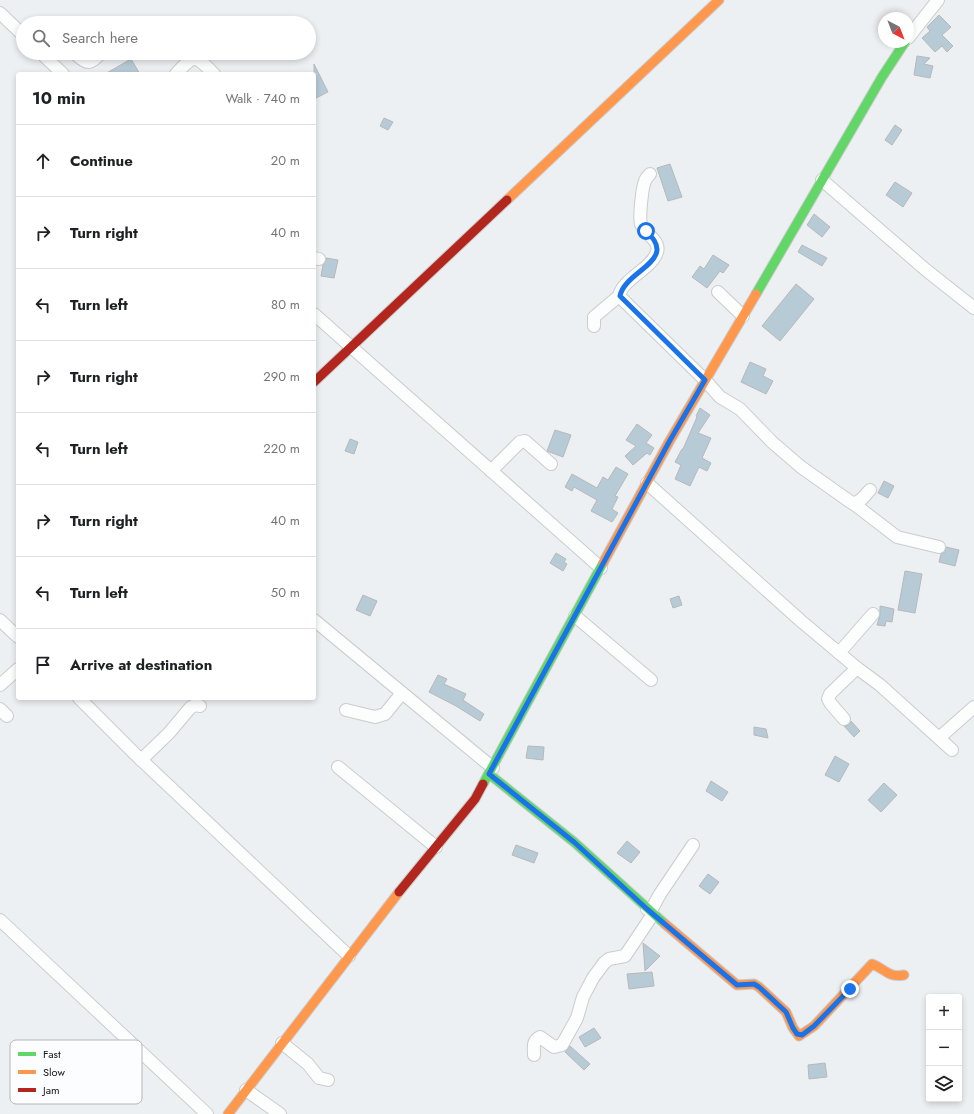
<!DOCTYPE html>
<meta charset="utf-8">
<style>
:root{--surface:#fff;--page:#f6f6f6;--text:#202124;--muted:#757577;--line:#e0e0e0}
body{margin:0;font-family:Jost,sans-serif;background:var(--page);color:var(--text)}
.controls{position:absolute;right:12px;bottom:12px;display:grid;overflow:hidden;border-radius:4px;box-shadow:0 2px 6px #0003}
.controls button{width:36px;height:36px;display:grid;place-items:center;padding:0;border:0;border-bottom:1px solid var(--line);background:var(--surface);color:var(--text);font:20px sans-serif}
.compass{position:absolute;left:878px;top:12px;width:36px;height:36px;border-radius:50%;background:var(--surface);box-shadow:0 2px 6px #0003;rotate:138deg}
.stop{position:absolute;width:12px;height:12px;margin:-9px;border:3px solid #1a73e8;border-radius:50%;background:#fff}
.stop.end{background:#1a73e8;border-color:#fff;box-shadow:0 1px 4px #0008}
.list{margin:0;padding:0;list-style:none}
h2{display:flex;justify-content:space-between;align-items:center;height:52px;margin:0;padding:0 16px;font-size:17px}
h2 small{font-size:13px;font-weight:400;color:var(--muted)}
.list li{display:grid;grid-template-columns:26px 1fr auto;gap:12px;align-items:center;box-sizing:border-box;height:72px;padding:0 16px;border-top:1px solid var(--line)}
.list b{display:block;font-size:15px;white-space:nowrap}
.list em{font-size:13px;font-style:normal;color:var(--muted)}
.icon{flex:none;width:22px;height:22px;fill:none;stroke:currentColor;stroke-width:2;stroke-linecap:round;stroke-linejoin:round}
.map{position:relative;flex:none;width:974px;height:1114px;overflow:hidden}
.search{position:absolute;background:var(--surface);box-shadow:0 2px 6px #0003;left:16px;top:16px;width:300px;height:44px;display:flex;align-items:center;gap:10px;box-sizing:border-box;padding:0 14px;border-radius:22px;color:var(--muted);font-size:15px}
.panel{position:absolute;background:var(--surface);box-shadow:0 2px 6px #0003;left:16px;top:72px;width:300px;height:628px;border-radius:4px}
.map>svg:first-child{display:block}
.building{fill:#b6cbd6;stroke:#b7b8ba}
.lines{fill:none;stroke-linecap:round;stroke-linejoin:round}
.street-casing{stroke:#caccce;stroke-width:14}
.fast-casing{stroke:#caccce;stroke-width:11}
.slow-casing{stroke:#caccce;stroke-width:11}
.jam-casing{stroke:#caccce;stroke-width:11}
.street{stroke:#fcfdfd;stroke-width:12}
.fast{stroke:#63d668;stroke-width:9}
.slow{stroke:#ff974d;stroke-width:9}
.jam{stroke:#b3261e;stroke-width:9}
.route{stroke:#1a73e8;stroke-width:5}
.key{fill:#fbfdff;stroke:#b5b7b8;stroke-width:1}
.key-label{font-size:11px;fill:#121314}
</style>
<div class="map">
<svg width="974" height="1114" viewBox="0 0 974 1114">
<rect width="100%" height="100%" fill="#edf0f2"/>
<g class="building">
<path d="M 939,15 L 951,27 L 942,35 L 953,46 L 947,52 L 942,46 L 935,52 L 922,38 L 930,31 L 927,27 Z"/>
<path d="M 917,56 L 930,58 L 924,64 L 933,66 L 930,78 L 914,75 Z"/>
<path d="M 131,59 L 140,74 L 105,74 Z"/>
<path d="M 314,64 L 328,92 L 314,99 Z"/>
<path d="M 384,118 L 393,122 L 388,130 L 380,126 Z"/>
<path d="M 895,125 L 902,130 L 892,145 L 885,140 Z"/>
<path d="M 670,164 L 682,197 L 668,201 L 657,168 Z"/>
<path d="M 895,182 L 912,193 L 903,207 L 886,195 Z"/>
<path d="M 814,214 L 830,227 L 822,237 L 807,225 Z"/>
<path d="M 802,245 L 827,258 L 822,266 L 798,252 Z"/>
<path d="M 713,255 L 729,265 L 723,273 L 720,271 L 707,288 L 692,277 L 700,266 L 704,269 Z"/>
<path d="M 326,258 L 338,260 L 334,278 L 321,276 L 323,265 L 326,261 Z"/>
<path d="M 796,284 L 814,299 L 780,341 L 762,326 Z"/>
<path d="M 750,362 L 766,369 L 763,376 L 773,381 L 766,394 L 741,382 Z"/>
<path d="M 700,408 L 710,415 L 698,433 L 711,438 L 702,458 L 711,463 L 707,471 L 699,467 L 690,486 L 675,479 L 681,465 L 675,462 L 682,449 L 683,449 L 697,417 L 696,416 Z"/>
<path d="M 637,424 L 652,435 L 646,443 L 654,448 L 650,455 L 647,453 L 633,465 L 625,456 L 636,446 L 626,440 Z"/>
<path d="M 555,430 L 571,435 L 563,457 L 547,451 Z"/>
<path d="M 350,439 L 358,442 L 354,454 L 345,451 Z"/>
<path d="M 616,467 L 628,474 L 615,496 L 618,497 L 612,509 L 618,513 L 612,522 L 591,511 L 597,500 L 574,487 L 572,491 L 565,487 L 572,474 L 597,488 L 603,477 L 608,480 Z"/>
<path d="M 884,481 L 894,486 L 888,498 L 878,493 Z"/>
<path d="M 946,547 L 959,550 L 955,566 L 939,562 L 941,554 L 945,552 Z"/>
<path d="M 556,553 L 566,559 L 564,562 L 567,564 L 563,571 L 550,563 Z"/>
<path d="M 905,571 L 922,574 L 915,613 L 898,610 Z"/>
<path d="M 363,595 L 377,601 L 370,616 L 356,610 Z"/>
<path d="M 679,596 L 682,605 L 673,608 L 670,599 Z"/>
<path d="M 880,606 L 894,609 L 892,622 L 886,621 L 885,626 L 877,625 L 880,615 Z"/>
<path d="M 438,675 L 447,679 L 444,684 L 466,694 L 463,700 L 484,714 L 480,721 L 456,706 L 429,692 Z"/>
<path d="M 851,721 L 860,731 L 854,737 L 844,726 L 849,725 Z"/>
<path d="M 754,727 L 766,729 L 768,738 L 754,735 Z"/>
<path d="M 528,746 L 544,747 L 543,760 L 526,758 Z"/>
<path d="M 835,756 L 849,764 L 839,782 L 825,775 Z"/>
<path d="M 711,781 L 728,792 L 722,801 L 706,791 Z"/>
<path d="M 884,783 L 897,795 L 881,812 L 868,800 Z"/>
<path d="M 627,841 L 640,852 L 631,863 L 617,853 Z"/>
<path d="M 516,845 L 538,853 L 534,863 L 512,855 Z"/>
<path d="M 708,874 L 719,882 L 710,894 L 699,886 Z"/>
<path d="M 643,943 L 660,956 L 645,971 Z"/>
<path d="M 652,972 L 654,986 L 629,989 L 627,974 Z"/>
<path d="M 594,1028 L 601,1038 L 585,1047 L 579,1037 Z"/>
<path d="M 570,1046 L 590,1064 L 584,1070 L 565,1052 Z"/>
<path d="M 825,1063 L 827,1077 L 809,1079 L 808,1065 Z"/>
</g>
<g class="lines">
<g class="street-casing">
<g id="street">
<path d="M 0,13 L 23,35"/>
<path d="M 908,38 L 938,0"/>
<path d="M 41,53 L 63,74"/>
<path d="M 74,53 C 88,64 88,66 101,53"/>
<path d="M 176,74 C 195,53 195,55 214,74"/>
<path d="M 650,174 C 648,176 646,178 645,181 C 642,188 639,217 641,224 C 644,234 661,240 657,252 C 652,269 623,278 619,296 L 705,380 L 720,397 L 740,409 L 772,442 L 801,467 L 852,503 C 860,504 865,495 870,490"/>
<path d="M 822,180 L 926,270 L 974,308"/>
<path d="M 314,258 L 319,259"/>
<path d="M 718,292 L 743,316"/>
<path d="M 314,314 L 601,568"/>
<path d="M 594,326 L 594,317 L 619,296"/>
<path d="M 491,471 L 520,442 L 525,441 L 551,464"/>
<path d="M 647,483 L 801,621 L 857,668 L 880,685 L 952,750"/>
<path d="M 854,504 L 897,537 L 939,547"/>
<path d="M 575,616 L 651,680"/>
<path d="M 0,620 L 18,637"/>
<path d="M 314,620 L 493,768"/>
<path d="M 839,653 L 873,614"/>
<path d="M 0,685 L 18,669"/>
<path d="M 79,698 L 135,754 L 349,956"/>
<path d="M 0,709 L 7,716"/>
<path d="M 346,710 L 375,717 L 385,714 L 402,693"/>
<path d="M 844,719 L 831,704 L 828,699 L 830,694 L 857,668"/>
<path d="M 939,738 L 974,707"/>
<path d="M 141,760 L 169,733 L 190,708 L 195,705 L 200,706"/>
<path d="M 338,767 L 436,847"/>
<path d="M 647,909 L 653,907 L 655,903 L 660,894 L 693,845"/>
<path d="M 0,920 L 207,1114"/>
<path d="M 282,1043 L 308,1064 L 319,1078 L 328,1080"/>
<path d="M 534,1055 C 534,1047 532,1041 540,1037 L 554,1047 L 562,1045 L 577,1018 L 583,997 L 593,978 L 604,963 L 609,959 L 625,956 L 653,914"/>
<path d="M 246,1090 L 280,1114"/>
</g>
</g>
<g class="fast-casing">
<g id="fast">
<path d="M 756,294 L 882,77 L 905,42"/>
<path d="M 489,774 L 574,842 L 665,924"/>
<path d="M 483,784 L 603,563"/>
</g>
</g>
<g class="slow-casing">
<g id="slow">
<path d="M 507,200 L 719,0"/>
<path d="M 603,563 L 669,442 L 756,294"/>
<path d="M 665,924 L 737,985 L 754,984 L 759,987 L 786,1012 L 793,1028 L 799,1036 L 814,1026 L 872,964 C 886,969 888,978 904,975"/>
<path d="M 228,1114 L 399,892"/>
</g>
</g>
<g class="jam-casing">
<g id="jam">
<path d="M 314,382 L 507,200"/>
<path d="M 399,892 L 475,799 L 483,784"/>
</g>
</g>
<use href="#street" class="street"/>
<use href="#fast" class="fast"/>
<use href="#slow" class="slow"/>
<use href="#jam" class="jam"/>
</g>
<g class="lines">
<path class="route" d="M 646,231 C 680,261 625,270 620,296 L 705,380 L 669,442 L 489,774 L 574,842 L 647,909 L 737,985 L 754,984 L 759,987 L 786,1012 L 793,1028 L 797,1034 L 802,1035 L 814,1026 L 850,989"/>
</g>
<rect x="10" y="1040" width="132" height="64" rx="6" class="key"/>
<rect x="18" y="1052" width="18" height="4" fill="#63d668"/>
<rect x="18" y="1070" width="18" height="4" fill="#ff974d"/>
<rect x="18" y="1088" width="18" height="4" fill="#b3261e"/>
<g class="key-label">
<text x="43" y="1058">Fast</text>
<text x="43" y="1076">Slow</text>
<text x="43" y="1094">Jam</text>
</g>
</svg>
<div class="controls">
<button>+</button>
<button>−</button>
<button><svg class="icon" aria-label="layers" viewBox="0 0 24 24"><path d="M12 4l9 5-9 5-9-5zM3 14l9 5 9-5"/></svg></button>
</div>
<svg class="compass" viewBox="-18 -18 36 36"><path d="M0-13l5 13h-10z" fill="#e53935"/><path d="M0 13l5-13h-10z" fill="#757577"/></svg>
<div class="stop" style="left:646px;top:231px"></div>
<div class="stop end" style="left:850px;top:989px"></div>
<div class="search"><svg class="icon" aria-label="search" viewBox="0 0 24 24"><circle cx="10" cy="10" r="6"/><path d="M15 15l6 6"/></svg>Search here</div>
<section class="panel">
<h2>10 min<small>Walk · 740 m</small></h2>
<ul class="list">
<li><svg class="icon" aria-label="ahead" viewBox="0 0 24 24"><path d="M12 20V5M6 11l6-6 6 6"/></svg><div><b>Continue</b></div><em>20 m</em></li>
<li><svg class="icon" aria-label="right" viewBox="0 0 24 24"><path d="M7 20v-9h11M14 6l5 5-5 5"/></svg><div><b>Turn right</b></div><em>40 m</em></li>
<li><svg class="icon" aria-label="left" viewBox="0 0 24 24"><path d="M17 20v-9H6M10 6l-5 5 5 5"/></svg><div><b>Turn left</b></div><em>80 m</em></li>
<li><svg class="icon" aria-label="right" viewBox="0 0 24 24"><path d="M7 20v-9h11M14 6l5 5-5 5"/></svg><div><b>Turn right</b></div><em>290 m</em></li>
<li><svg class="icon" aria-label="left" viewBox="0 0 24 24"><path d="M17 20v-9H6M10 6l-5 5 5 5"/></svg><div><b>Turn left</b></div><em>220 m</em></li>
<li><svg class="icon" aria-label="right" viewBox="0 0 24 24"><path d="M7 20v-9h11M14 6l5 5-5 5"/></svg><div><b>Turn right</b></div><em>40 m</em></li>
<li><svg class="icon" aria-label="left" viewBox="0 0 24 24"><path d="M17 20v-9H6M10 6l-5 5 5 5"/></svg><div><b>Turn left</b></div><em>50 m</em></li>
<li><svg class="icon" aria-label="arrive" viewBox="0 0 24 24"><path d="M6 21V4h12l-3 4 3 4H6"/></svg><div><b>Arrive at destination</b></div></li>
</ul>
</section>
</div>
